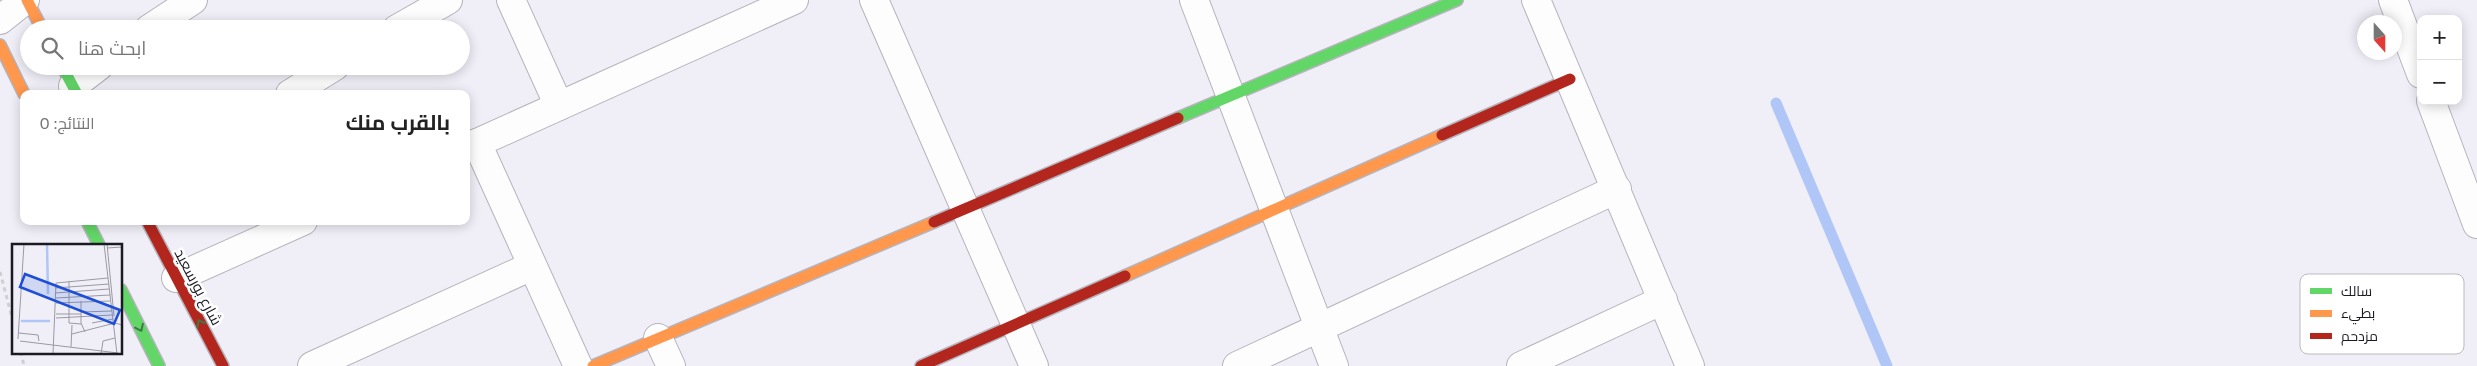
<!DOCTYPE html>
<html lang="ar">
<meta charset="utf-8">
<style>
:root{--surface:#fff;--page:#f6f6f6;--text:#222;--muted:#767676;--line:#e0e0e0}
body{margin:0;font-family:Lato,Cairo,sans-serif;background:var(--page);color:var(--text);direction:rtl}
.controls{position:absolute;right:15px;top:15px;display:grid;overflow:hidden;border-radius:10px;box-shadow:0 2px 12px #0003}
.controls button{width:45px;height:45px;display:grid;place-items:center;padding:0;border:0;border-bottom:1px solid var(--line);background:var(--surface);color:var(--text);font:25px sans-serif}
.compass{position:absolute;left:2357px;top:15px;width:45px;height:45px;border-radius:50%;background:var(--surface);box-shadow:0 2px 12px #0003;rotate:159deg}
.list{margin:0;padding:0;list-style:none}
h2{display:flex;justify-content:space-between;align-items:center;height:65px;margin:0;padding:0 20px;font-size:21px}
h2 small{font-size:16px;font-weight:400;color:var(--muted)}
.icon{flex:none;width:28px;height:28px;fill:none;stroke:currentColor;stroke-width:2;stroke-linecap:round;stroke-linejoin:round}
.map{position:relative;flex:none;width:2477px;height:366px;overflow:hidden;direction:ltr}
.search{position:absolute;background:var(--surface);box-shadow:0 2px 12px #0003;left:20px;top:20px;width:450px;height:55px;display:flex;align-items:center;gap:12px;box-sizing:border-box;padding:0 18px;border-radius:28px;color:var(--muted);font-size:19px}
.panel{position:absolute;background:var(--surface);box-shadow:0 2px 12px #0003;left:20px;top:90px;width:450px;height:135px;border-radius:10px;direction:rtl}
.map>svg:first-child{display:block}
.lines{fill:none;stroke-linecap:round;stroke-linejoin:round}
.stream{stroke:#b0c6f6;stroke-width:11}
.street-casing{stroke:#b5b4bc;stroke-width:30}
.fast-casing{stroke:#b5b4bc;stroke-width:14}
.slow-casing{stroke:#b5b4bc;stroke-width:14}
.jam-casing{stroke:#b5b4bc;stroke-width:14}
.path{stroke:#cfcfd3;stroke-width:3;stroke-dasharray:4 4;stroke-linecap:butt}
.street{stroke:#fdfdfe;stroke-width:28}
.fast{stroke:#63d668;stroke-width:11}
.slow{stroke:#ff974d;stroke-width:11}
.jam{stroke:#b3261e;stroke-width:11}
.oneway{stroke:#3f7846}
.labels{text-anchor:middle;stroke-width:5;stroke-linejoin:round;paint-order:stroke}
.street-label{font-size:15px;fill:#1b1a23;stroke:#fff}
.inset-river{fill:none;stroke:#b0c6f6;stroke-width:2.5}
.inset-road{fill:none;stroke:#9b9aa3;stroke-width:1}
.view{fill:#1d4ed8;fill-opacity:0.15;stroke:#1d4ed8;stroke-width:2.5}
.inset-edge{fill:none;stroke:#1b1a23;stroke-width:2.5}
.key{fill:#fff;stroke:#bbbabd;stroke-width:1}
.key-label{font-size:14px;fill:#1b1a23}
</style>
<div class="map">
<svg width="2477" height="366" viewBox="0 0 2477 366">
<rect width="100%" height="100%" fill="#f0eff8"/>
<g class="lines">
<path class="stream" d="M 1776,103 L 1887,366"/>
<g class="street-casing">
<g id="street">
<path d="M 511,0 L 559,106"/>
<path d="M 874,0 L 1034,366"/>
<path d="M 1194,0 L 1334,366"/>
<path d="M 1536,0 L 1690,366"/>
<path d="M 2393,0 L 2421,74"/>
<path d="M 0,20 L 25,0"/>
<path d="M 149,29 L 193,0"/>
<path d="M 397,29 L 448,0"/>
<path d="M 73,86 L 99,66"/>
<path d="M 290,94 L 335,66"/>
<path d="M 2431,101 L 2477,224"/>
<path d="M 477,143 L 578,366"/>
<path d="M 466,148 L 794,0"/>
<path d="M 176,278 L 303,221"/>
<path d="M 658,338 L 671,366"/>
<path d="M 312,366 L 532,266"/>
<path d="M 1237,366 L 1617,189"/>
<path d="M 1521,366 L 1663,300"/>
</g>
</g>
<g class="fast-casing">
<g id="fast">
<path d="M 62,66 L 77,94"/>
<path d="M 1178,118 L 1457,0"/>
<path d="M 87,221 L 99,245"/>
<path d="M 121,290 L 159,366"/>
</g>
</g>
<g class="slow-casing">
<g id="slow">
<path d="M 27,0 L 42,29"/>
<path d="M 0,45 L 24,94"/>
<path d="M 1125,276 L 1442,135"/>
<path d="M 593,366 L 934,222"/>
</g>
</g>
<g class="jam-casing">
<g id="jam">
<path d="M 1442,135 L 1570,79"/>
<path d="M 147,221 L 223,366"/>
<path d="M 934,222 L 1178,118"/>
<path d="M 921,366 L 1125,276"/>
</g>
</g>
<g class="path">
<path d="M 0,272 L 14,325"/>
<path d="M 21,352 L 24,366"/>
</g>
<use href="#street" class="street"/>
<use href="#fast" class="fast"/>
<use href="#slow" class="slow"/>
<use href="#jam" class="jam"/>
</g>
<defs><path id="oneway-chevron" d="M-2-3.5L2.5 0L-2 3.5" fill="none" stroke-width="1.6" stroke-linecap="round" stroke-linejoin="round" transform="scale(1.25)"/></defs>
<g class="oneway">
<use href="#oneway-chevron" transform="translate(200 323) rotate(-118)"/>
<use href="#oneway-chevron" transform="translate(140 328) rotate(64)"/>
</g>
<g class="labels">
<g class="street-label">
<text transform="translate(198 287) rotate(62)" y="5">شارع بورسعيد</text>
</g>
</g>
<g transform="translate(12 244)">
<rect width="110" height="110" fill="#f0eff8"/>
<path class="inset-river" d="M 35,0 L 36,50M 9,77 L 38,77"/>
<path class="inset-road" d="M 92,0 L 105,110M 95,0 L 102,72M 95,4 L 110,3M 57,37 L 57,79 L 69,80M 43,44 L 97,40M 43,49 L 97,45M 44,54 L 98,51M 69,57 L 69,79 L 73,88M 44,59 L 98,57M 69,68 L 100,67M 44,70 L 69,70M 44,74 L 100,71M 80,79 L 101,75M 7,89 L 26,91 L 27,97M 60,90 L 103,79 L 110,81M 6,95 L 12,0M 8,97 L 106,109M 59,103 L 60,81M 41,110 L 44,39 L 96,34M 89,110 L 91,97 L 103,94"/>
<path class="view" d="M 13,30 L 108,66 L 102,80 L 8,43 Z"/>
<rect width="110" height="110" class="inset-edge"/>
</g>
<rect x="2300" y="274" width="164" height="80" rx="8" class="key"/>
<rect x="2310" y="288" width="22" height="6" fill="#63d668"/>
<rect x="2310" y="310" width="22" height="7" fill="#ff974d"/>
<rect x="2310" y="333" width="22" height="6" fill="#b3261e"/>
<g class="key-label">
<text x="2341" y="296">سالك</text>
<text x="2341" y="318">بطيء</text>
<text x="2341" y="341">مزدحم</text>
</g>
</svg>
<div class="controls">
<button>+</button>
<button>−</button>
</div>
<svg class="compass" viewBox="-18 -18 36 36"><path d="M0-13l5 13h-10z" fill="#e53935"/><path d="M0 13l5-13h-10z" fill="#767676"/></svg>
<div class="search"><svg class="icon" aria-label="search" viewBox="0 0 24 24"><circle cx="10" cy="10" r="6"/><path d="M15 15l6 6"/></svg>ابحث هنا</div>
<section class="panel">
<h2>بالقرب منك<small>النتائج: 0</small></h2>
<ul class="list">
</ul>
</section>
</div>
